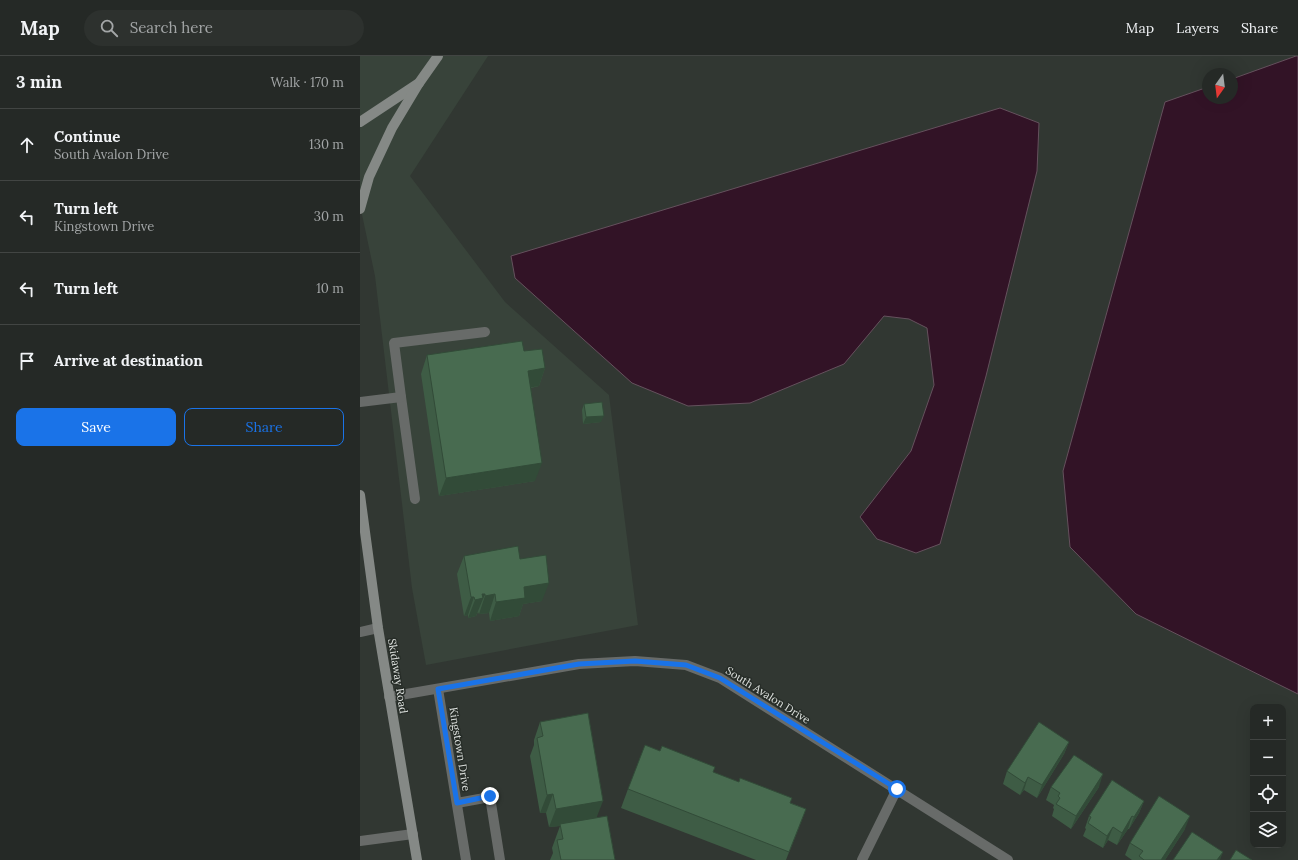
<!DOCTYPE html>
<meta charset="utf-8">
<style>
:root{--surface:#252926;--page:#2d312e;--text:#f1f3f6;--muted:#a3a6a7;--line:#424543;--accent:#1a73e8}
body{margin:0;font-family:Lora,serif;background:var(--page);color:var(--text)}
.controls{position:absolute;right:12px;bottom:12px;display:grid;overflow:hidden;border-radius:8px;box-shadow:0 4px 16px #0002}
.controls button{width:36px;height:36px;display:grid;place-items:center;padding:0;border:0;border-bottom:1px solid var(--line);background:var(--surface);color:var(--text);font:20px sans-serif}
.compass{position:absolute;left:842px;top:12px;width:36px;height:36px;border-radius:50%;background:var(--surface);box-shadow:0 4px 16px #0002;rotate:194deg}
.stop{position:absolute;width:12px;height:12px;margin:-9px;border:3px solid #1a73e8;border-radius:50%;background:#fff}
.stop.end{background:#1a73e8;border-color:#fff;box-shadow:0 1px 4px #0008}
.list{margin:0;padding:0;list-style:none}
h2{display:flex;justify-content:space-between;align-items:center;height:52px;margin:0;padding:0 16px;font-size:17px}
h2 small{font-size:13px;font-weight:400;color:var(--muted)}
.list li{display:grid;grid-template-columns:26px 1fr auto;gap:12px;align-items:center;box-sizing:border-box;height:72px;padding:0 16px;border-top:1px solid var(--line)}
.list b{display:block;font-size:15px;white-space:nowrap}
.list p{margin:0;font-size:13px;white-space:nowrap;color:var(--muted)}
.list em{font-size:13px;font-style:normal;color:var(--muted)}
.actions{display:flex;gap:8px;padding:12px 16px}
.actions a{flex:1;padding:9px 0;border:1px solid var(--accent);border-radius:8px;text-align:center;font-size:14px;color:var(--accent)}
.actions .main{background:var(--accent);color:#fff}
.icon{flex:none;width:22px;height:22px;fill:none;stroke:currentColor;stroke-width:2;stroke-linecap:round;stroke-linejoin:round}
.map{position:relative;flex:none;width:938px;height:804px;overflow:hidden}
header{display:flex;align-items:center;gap:24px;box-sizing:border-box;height:56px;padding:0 20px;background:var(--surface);border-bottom:1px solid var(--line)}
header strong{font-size:19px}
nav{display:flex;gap:22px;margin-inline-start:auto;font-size:14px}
.search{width:280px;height:36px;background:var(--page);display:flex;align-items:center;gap:10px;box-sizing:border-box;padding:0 14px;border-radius:22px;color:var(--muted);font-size:15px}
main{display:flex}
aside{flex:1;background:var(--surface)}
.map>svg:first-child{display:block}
.built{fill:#38433a}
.water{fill:#321326;stroke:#65515d}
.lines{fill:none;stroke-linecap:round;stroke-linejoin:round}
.lane{stroke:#686b69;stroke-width:10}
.street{stroke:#686b69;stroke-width:10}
.secondary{stroke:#858986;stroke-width:10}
.wall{fill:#3e5c45}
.shaded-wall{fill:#324b38}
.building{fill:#486b50;stroke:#324b38}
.route{stroke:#1a73e8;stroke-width:5}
.labels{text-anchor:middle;stroke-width:3;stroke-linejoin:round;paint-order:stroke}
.street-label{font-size:11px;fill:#dde1de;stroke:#272d28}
</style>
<header>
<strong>Map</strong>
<div class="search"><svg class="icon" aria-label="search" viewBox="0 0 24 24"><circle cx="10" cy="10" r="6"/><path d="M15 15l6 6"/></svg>Search here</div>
<nav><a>Map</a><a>Layers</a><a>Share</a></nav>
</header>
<main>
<aside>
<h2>3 min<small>Walk · 170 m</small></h2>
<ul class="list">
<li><svg class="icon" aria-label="ahead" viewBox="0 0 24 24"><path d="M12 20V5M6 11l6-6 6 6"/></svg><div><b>Continue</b><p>South Avalon Drive</p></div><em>130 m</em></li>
<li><svg class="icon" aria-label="left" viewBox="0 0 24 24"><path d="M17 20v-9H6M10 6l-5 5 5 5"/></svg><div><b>Turn left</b><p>Kingstown Drive</p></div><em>30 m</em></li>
<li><svg class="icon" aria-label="left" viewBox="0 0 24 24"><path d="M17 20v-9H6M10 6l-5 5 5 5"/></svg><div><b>Turn left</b></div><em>10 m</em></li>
<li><svg class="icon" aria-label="arrive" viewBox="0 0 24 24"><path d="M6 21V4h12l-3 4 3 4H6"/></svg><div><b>Arrive at destination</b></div></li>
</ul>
<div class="actions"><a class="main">Save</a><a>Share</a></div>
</aside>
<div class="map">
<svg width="938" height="804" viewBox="0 0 938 804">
<rect width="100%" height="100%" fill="#313732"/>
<path class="built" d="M 0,0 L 128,0 L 50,120 L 145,246 L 249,339 L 278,569 L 66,609 L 52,532 L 15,220 L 0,149 Z"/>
<g class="water">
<path d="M 936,0 L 938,0 L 938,638 L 776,558 L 710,491 L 703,415 L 805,46 L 848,31 L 848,42 L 872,42 L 872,23 Z"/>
<path d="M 640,52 L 679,67 L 677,115 L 626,320 L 580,488 L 556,497 L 517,483 L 500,461 L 551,395 L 574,329 L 567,272 L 549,263 L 524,260 L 484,308 L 390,347 L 328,350 L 272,327 L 155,222 L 151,200 Z"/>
</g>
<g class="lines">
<g class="lane">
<path d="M 41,341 L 55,443"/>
<path d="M 0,346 L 41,341 L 34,287 L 125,276"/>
<path d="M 97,747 L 130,741 L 140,804"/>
</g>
<g class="street">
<path d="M 0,576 L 18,572"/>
<path d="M 78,633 L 106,804"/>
<path d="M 29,641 L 219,608 L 275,605 L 326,609 L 360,622 L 648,804"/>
<path d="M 0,785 L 53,778"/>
<path d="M 502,804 L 537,733"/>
</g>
<g class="secondary">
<path d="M 0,66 L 59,27 L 78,0"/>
<path d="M 0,153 L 9,121 L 32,72 L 59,27"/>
<path d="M 0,439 L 18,572 L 57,804"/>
</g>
</g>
<g class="wall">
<path d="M 164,295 L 185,312 L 179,330 L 171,332 L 175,425 L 79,440 L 61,318 L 67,299 Z"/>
<path d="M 224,348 L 241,366 L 223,368 L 222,354 Z"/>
<path d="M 104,500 L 160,503 L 182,545 L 163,548 L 159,560 L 130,565 L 129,557 L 119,558 L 118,556 L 116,560 L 108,562 L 108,559 L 104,560 L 97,518 Z"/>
<path d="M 180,666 L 237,762 L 255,804 L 190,804 L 193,797 L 192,792 L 200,770 L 189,771 L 186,757 L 180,757 L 170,700 L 174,689 L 174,684 Z"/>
<path d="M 709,686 L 704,698 L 677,742 L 664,734 L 660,739 L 643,728 L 647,715 Z"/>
<path d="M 353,716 L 446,753 L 426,804 L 396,804 L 261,752 L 268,733 Z"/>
<path d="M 691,731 L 739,731 L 711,773 L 692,760 L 694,753 L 693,752 L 694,749 L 686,744 Z"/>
<path d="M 784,745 L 779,757 L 769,773 L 768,773 L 757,789 L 748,784 L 743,792 L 723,780 L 726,773 L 725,772 L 729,760 Z"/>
<path d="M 825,773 L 805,804 L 772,804 L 765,799 L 770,787 Z"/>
</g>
<g class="shaded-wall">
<path d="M 185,312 L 179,330 L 161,333 L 168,315 Z"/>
<path d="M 244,360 L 241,366 L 223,368 L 226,361 Z"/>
<path d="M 182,407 L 175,425 L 79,440 L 86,422 Z"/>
<path d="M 189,527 L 182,545 L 163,548 L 159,560 L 130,565 L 136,546 L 164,531 Z"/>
<path d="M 122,538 L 125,538 L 116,560 L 108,562 L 115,544 Z"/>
<path d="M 135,538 L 129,557 L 119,558 L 125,540 Z"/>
<path d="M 111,541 L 114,541 L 108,559 L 104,560 Z"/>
<path d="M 709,686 L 704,698 L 677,742 L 682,729 Z"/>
<path d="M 743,718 L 739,731 L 711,773 L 716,760 Z"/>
<path d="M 668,721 L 664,734 L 660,739 L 665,727 Z"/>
<path d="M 193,738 L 186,757 L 180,757 L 187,739 Z"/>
<path d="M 243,745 L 236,763 L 200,768 L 200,770 L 189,771 L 196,753 Z"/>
<path d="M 784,745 L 779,757 L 769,773 L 774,761 Z"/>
<path d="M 446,753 L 439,772 L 426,804 Z"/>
<path d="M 772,760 L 768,773 L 757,789 L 762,777 Z"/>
<path d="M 830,760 L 825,773 L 805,804 L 801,804 Z"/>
<path d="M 753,771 L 748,784 L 743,792 L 747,780 Z"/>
<path d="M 863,796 L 860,804 L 857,804 Z"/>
</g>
<g class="building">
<path d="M 162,285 L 164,295 L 182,293 L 185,312 L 168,315 L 182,407 L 86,422 L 67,299 Z"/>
<path d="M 242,346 L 244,360 L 226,361 L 224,348 Z"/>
<path d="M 158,490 L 160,503 L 186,499 L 189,527 L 164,531 L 165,542 L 136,546 L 135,538 L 125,540 L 125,538 L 122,538 L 123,542 L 115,544 L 114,541 L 111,541 L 104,500 Z"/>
<path d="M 228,657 L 243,745 L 196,753 L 193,738 L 187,739 L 177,682 L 183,680 L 180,666 Z"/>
<path d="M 679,666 L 709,686 L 682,729 L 668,721 L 665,727 L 647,715 Z"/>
<path d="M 285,689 L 300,695 L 302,690 L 355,711 L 353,716 L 379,726 L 380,722 L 432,742 L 430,747 L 446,753 L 429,796 L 268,733 Z"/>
<path d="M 714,699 L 743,718 L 716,760 L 696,748 L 700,742 L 698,740 L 700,737 L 691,731 Z"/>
<path d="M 752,724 L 784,745 L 774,761 L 772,760 L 762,777 L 753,771 L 747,780 L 728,767 L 731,761 L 729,760 Z"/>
<path d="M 799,740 L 830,760 L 801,804 L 784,804 L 779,800 L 783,795 L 770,787 Z"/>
<path d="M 247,760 L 255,804 L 201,804 L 197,784 L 203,783 L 200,768 Z"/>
<path d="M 832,776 L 863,796 L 857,804 L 813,804 Z"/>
<path d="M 876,794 L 892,804 L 870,804 Z"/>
</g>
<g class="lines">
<path class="route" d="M 130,740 L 97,747 L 78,633 L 219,608 L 275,605 L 326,609 L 360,622 L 537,733"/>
</g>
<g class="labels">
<g class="street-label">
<text transform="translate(38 620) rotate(81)" y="4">Skidaway Road</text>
<text transform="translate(408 639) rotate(32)" y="4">South Avalon Drive</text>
<text transform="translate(100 693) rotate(81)" y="4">Kingstown Drive</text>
</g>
</g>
</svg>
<div class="controls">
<button>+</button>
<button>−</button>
<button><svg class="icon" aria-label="locate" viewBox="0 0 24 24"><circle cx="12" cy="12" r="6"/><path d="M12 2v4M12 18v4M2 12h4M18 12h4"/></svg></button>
<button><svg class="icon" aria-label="layers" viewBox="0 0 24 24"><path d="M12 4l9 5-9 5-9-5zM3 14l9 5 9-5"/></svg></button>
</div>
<svg class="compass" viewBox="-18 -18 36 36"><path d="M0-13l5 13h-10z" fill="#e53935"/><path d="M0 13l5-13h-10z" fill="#a3a6a7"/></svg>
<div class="stop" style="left:537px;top:733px"></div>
<div class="stop end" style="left:130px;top:740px"></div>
</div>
</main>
